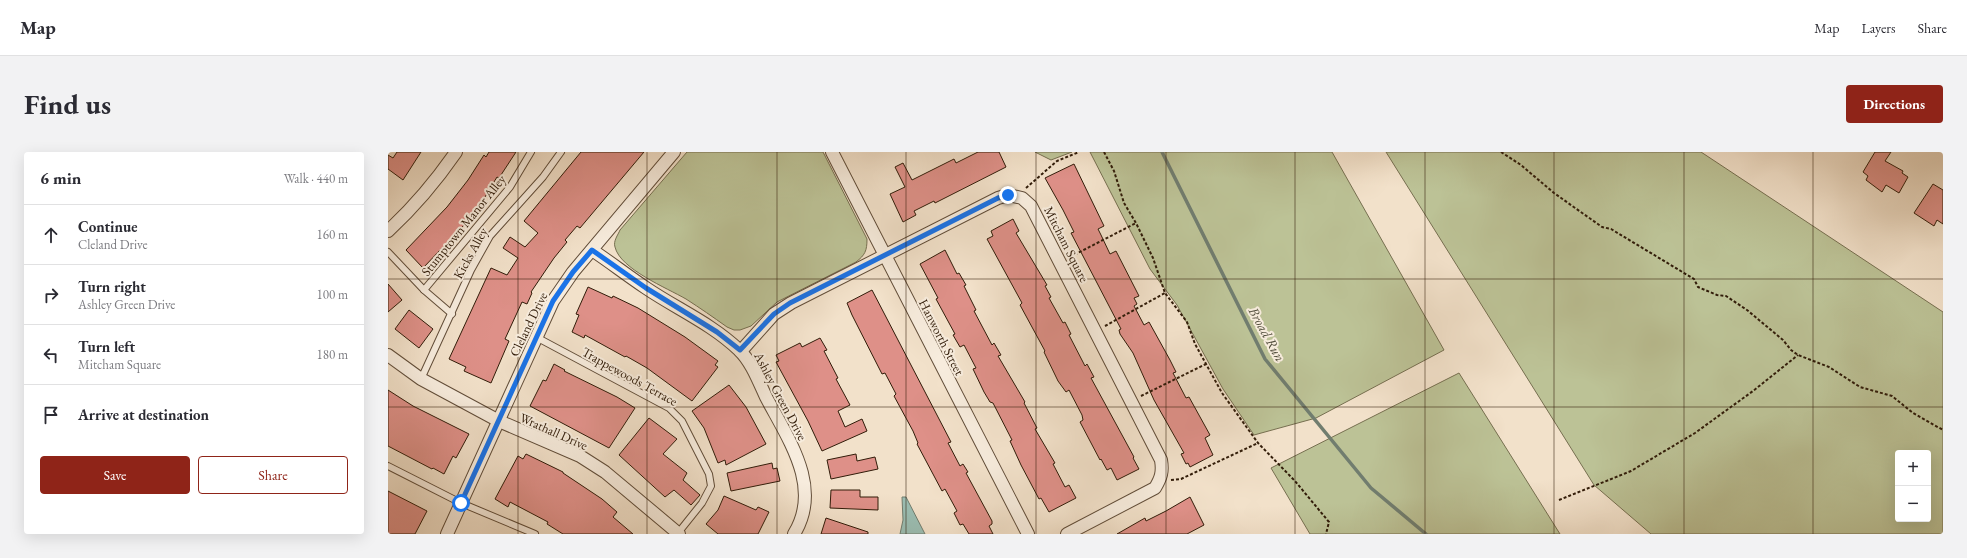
<!DOCTYPE html>
<meta charset="utf-8">
<style>
:root{--surface:#fff;--page:#f2f2f3;--text:#2b2b33;--muted:#7c7c81;--line:#e1e1e2;--accent:#8f2418}
body{margin:0;font-family:"EB Garamond",serif;background:var(--page);color:var(--text)}
.controls{position:absolute;right:12px;bottom:12px;display:grid;overflow:hidden;border-radius:4px;box-shadow:0 4px 16px #0002}
.controls button{width:36px;height:36px;display:grid;place-items:center;padding:0;border:0;border-bottom:1px solid var(--line);background:var(--surface);color:var(--text);font:20px sans-serif}
.stop{position:absolute;width:12px;height:12px;margin:-9px;border:3px solid #1a73e8;border-radius:50%;background:#fff}
.stop.end{background:#1a73e8;border-color:#fff;box-shadow:0 1px 4px #0008}
.list{margin:0;padding:0;list-style:none}
h2{display:flex;justify-content:space-between;align-items:center;height:52px;margin:0;padding:0 16px;font-size:17px}
h2 small{font-size:13px;font-weight:400;color:var(--muted)}
.list li{display:grid;grid-template-columns:26px 1fr auto;gap:12px;align-items:center;box-sizing:border-box;height:60px;padding:0 16px;border-top:1px solid var(--line)}
.list b{display:block;font-size:15px;white-space:nowrap}
.list p{margin:0;font-size:13px;white-space:nowrap;color:var(--muted)}
.list em{font-size:13px;font-style:normal;color:var(--muted)}
.actions{display:flex;gap:8px;padding:12px 16px}
.actions a{flex:1;padding:9px 0;border:1px solid var(--accent);border-radius:4px;text-align:center;font-size:14px;color:var(--accent)}
.actions .main{background:var(--accent);color:#fff}
.icon{flex:none;width:22px;height:22px;fill:none;stroke:currentColor;stroke-width:2;stroke-linecap:round;stroke-linejoin:round}
.map{position:relative;flex:none;width:1555px;height:382px;overflow:hidden;border-radius:4px}
header{display:flex;align-items:center;gap:24px;box-sizing:border-box;height:56px;padding:0 20px;background:var(--surface);border-bottom:1px solid var(--line)}
header strong{font-size:19px}
nav{display:flex;gap:22px;margin-inline-start:auto;font-size:14px}
.intro{display:flex;align-items:center;justify-content:space-between;box-sizing:border-box;height:96px;padding:0 24px}
h1{margin:0;font-size:28px}
.button{padding:10px 18px;border-radius:4px;background:var(--accent);color:#fff;font-size:14px;font-weight:700}
main{display:flex;gap:24px;padding:0 24px}
aside{flex:1;background:var(--surface);border-radius:4px;box-shadow:0 4px 16px #0002}
.map>svg:first-child{display:block}
.green{fill:#bcc296;stroke:#766f50;fill-rule:evenodd}
.water{fill:#9bbeb3;stroke:#717d6f}
.lines{fill:none;stroke-linecap:round;stroke-linejoin:round}
.stream{stroke:#717d6f;stroke-width:3.5}
.building{fill:#de9088;stroke:#311c09}
.service-casing{stroke:#614d39;stroke-width:8}
.minor-casing{stroke:#614d39;stroke-width:14}
.path{stroke:#311c09;stroke-width:2;stroke-dasharray:3 2;stroke-linecap:butt}
.service{stroke:#f7ecdd;stroke-width:6}
.minor{stroke:#f7ecdd;stroke-width:12}
.route{stroke:#1a73e8;stroke-width:5}
.grid{fill:none;stroke:#311c09;stroke-width:1;stroke-opacity:0.55}
.labels{text-anchor:middle;stroke-width:4;stroke-linejoin:round;paint-order:stroke}
.street-label{font-size:13px;fill:#311c09;stroke:#f7ecdd}
.water-label{font-size:14px;font-style:italic;fill:#514d3c;stroke:#f7ecdd}
</style>
<header>
<strong>Map</strong>
<nav><a>Map</a><a>Layers</a><a>Share</a></nav>
</header>
<div class="intro"><h1>Find us</h1><a class="button">Directions</a></div>
<main>
<aside>
<h2>6 min<small>Walk · 440 m</small></h2>
<ul class="list">
<li><svg class="icon" aria-label="ahead" viewBox="0 0 24 24"><path d="M12 20V5M6 11l6-6 6 6"/></svg><div><b>Continue</b><p>Cleland Drive</p></div><em>160 m</em></li>
<li><svg class="icon" aria-label="right" viewBox="0 0 24 24"><path d="M7 20v-9h11M14 6l5 5-5 5"/></svg><div><b>Turn right</b><p>Ashley Green Drive</p></div><em>100 m</em></li>
<li><svg class="icon" aria-label="left" viewBox="0 0 24 24"><path d="M17 20v-9H6M10 6l-5 5 5 5"/></svg><div><b>Turn left</b><p>Mitcham Square</p></div><em>180 m</em></li>
<li><svg class="icon" aria-label="arrive" viewBox="0 0 24 24"><path d="M6 21V4h12l-3 4 3 4H6"/></svg><div><b>Arrive at destination</b></div></li>
</ul>
<div class="actions"><a class="main">Save</a><a>Share</a></div>
</aside>
<div class="map">
<svg width="1555" height="382" viewBox="0 0 1555 382">
<rect width="100%" height="100%" fill="#f2e1ca"/>
<filter id="stains"><feTurbulence type="fractalNoise" baseFrequency=".005" numOctaves="4"/><feColorMatrix values="0 0 0 0 .2 0 0 0 0 .09 0 0 0 0 .02 0 0 0 .5 -.17"/></filter>
<radialGradient id="worn" r=".72"><stop offset=".6" stop-color="#630" stop-opacity="0"/><stop offset="1" stop-color="#630" stop-opacity=".3"/></radialGradient>
<g class="green">
<path d="M 299,0 L 435,0 L 479,87 C 479,99 477,103 468,110 L 389,150 L 363,174 L 352,178 L 346,178 L 339,175 C 325,165 312,156 298,147 C 279,136 232,117 227,95 C 225,89 230,83 232,78 Z"/>
<path d="M 647,0 L 684,0 L 663,8 Z"/>
<path d="M 702,0 L 944,0 L 1056,198 L 928,266 L 866,283 L 835,237 L 789,153 L 762,117 Z"/>
<path d="M 998,0 L 1313,0 L 1555,160 L 1555,382 L 1263,382 L 1206,333 ZM 1510,301 L 1540,301 L 1540,367 L 1510,367 Z"/>
<path d="M 1071,221 L 1172,382 L 922,382 L 883,316 Z"/>
</g>
<path class="water" d="M 514,345 L 518,345 L 537,382 L 512,382 L 515,368 Z"/>
<g class="lines">
<path class="stream" d="M 774,0 L 877,207 L 983,336 L 1038,382"/>
</g>
<g class="building">
<path d="M 9,0 L 33,0 L 15,28 L 0,17 L 0,3 L 5,6 Z"/>
<path d="M 101,0 L 128,0 L 111,26 L 109,25 L 91,55 L 77,70 L 78,71 L 35,116 L 18,98 L 59,55 L 80,28 L 96,3 L 98,5 Z"/>
<path d="M 193,0 L 256,0 L 192,76 L 189,74 L 177,88 L 179,90 L 166,106 L 143,140 L 144,141 L 139,152 L 134,150 L 117,187 L 121,189 L 103,231 L 76,219 L 78,215 L 61,207 L 103,116 L 119,123 L 130,106 L 115,96 L 122,85 L 137,95 L 150,81 L 136,69 Z"/>
<path d="M 590,0 L 611,0 L 618,15 L 547,51 L 546,49 L 526,59 L 528,63 L 515,70 L 502,42 L 517,35 L 507,15 L 515,11 L 524,28 L 566,7 L 568,11 Z"/>
<path d="M 1487,0 L 1503,0 L 1497,9 L 1515,19 L 1514,21 L 1520,25 L 1511,41 L 1498,33 L 1494,40 L 1478,28 L 1480,24 L 1475,20 Z"/>
<path d="M 686,12 L 716,74 L 710,77 L 713,83 L 722,102 L 728,99 L 751,144 L 746,146 L 749,152 L 746,154 L 756,173 L 761,170 L 782,208 L 788,220 L 785,221 L 798,246 L 801,245 L 822,283 L 817,286 L 825,303 L 802,315 L 800,311 L 798,312 L 793,302 L 796,301 L 766,248 L 745,201 L 732,182 L 731,178 L 733,177 L 683,81 L 686,80 L 675,58 L 657,26 Z"/>
<path d="M 1545,32 L 1555,38 L 1555,72 L 1549,68 L 1546,74 L 1526,61 Z"/>
<path d="M 625,67 L 631,79 L 628,81 L 659,133 L 657,134 L 663,145 L 661,146 L 675,171 L 677,170 L 683,182 L 681,183 L 697,214 L 699,212 L 706,225 L 703,226 L 746,305 L 745,306 L 751,317 L 729,328 L 723,316 L 719,318 L 713,307 L 712,308 L 692,270 L 695,268 L 694,263 L 681,238 L 678,240 L 670,229 L 656,200 L 657,199 L 632,153 L 634,151 L 599,87 L 605,84 L 603,79 Z"/>
<path d="M 557,98 L 569,122 L 571,121 L 578,133 L 576,134 L 588,158 L 586,159 L 604,193 L 606,191 L 613,203 L 610,204 L 637,250 L 636,251 L 649,276 L 647,277 L 667,311 L 665,312 L 677,335 L 681,333 L 688,346 L 661,360 L 653,346 L 651,347 L 633,313 L 622,289 L 624,288 L 605,251 L 602,250 L 596,240 L 585,217 L 588,216 L 576,193 L 572,195 L 565,183 L 567,182 L 548,147 L 550,146 L 532,112 Z"/>
<path d="M 0,132 L 14,148 L 0,160 Z"/>
<path d="M 200,135 L 224,146 L 225,144 L 250,156 L 297,185 L 330,209 L 327,213 L 330,215 L 304,249 L 259,216 L 238,204 L 237,205 L 197,183 L 196,186 L 184,180 L 191,163 L 188,162 Z"/>
<path d="M 484,138 L 563,290 L 560,291 L 572,314 L 575,312 L 580,320 L 578,321 L 604,369 L 604,372 L 601,374 L 605,382 L 581,382 L 575,372 L 572,373 L 566,361 L 569,359 L 557,337 L 554,339 L 529,292 L 530,291 L 525,279 L 506,244 L 508,242 L 497,221 L 494,222 L 464,163 L 459,151 Z"/>
<path d="M 21,158 L 45,177 L 31,196 L 7,177 Z"/>
<path d="M 432,186 L 439,198 L 436,199 L 450,226 L 448,227 L 462,253 L 450,259 L 457,275 L 474,267 L 479,279 L 434,299 L 420,269 L 388,210 L 391,209 L 388,203 L 412,191 L 414,195 Z"/>
<path d="M 166,212 L 177,218 L 176,219 L 229,245 L 247,256 L 221,296 L 142,254 L 155,228 L 158,229 Z"/>
<path d="M 341,233 L 358,255 L 378,292 L 338,313 L 337,308 L 330,311 L 316,276 L 304,259 Z"/>
<path d="M 0,238 L 25,254 L 81,282 L 68,306 L 65,304 L 56,322 L 45,316 L 44,317 L 0,294 Z"/>
<path d="M 261,266 L 289,287 L 275,302 L 299,321 L 295,328 L 312,343 L 303,353 L 286,338 L 277,345 L 231,303 Z"/>
<path d="M 138,302 L 175,320 L 175,321 L 214,347 L 229,360 L 225,365 L 245,382 L 175,382 L 159,372 L 160,370 L 122,350 L 120,355 L 107,347 L 130,304 L 135,307 Z"/>
<path d="M 468,302 L 469,309 L 487,305 L 490,317 L 443,327 L 439,308 Z"/>
<path d="M 384,311 L 385,317 L 389,316 L 392,329 L 343,339 L 339,321 Z"/>
<path d="M 443,338 L 472,338 L 472,345 L 490,345 L 490,358 L 442,356 Z"/>
<path d="M 0,339 L 39,359 L 27,382 L 0,382 Z"/>
<path d="M 336,344 L 368,358 L 370,355 L 381,360 L 370,382 L 330,382 L 318,372 L 330,358 Z"/>
<path d="M 802,345 L 816,373 L 799,382 L 729,382 L 757,366 L 758,369 L 778,359 Z"/>
<path d="M 438,366 L 480,380 L 480,382 L 433,382 Z"/>
</g>
<g class="lines">
<g class="service-casing">
<g id="service">
<path d="M 0,100 L 36,138 L 64,162"/>
<path d="M 36,138 L 122,35 L 143,0"/>
<path d="M 148,185 L 281,256 L 294,269 L 321,322 L 323,334 L 314,351 L 290,381"/>
<path d="M 33,227 L 83,118 L 102,84 L 155,25 L 173,0"/>
<path d="M 0,314 L 73,351 L 147,382"/>
</g>
</g>
<g class="minor-casing">
<g id="minor">
<path d="M 444,0 L 640,382"/>
<path d="M 0,79 C 26,55 48,29 68,0"/>
<path d="M 204,98 C 222,110 240,124 258,136 C 289,157 324,172 351,198 C 363,209 371,230 378,245 C 400,287 435,335 406,382"/>
<path d="M 353,199 L 386,162 L 403,151 L 610,46 L 620,43 L 634,46 L 643,54 L 773,308 C 775,320 773,326 767,336 L 679,382"/>
<path d="M 0,203 L 33,227 L 111,269 L 192,304 L 217,320 L 291,382"/>
<path d="M 59,382 L 165,149 L 185,120 L 286,0"/>
</g>
</g>
<g class="path">
<path d="M 716,0 L 726,19 L 736,51 L 748,71 L 765,106 L 777,141 L 799,170 L 807,192 L 834,241 L 870,291 L 907,329 L 941,370 L 938,382"/>
<path d="M 1113,0 L 1133,13 L 1166,41 L 1214,75 L 1223,77 L 1306,127 L 1310,135 L 1329,143 L 1338,144 L 1359,158 L 1395,188 L 1403,198 L 1410,203 L 1441,215 L 1472,235 L 1504,244 L 1525,261 L 1555,278"/>
<path d="M 638,36 L 669,9 L 691,0"/>
<path d="M 682,105 L 748,71"/>
<path d="M 717,174 L 777,141"/>
<path d="M 753,244 L 818,212"/>
<path d="M 783,328 L 793,327 L 870,291"/>
<path d="M 1171,348 L 1243,319 L 1307,281 L 1365,239 L 1410,203"/>
</g>
<use href="#service" class="service"/>
<use href="#minor" class="minor"/>
</g>
<g class="lines">
<path class="route" d="M 73,351 L 165,149 L 185,120 L 204,98 L 258,136 L 329,180 L 352,198 L 386,162 L 402,151 L 610,46 L 620,43"/>
</g>
<path class="grid" d="M 130,0 L 130,382M 259,0 L 259,382M 389,0 L 389,382M 518,0 L 518,382M 648,0 L 648,382M 778,0 L 778,382M 907,0 L 907,382M 1037,0 L 1037,382M 1166,0 L 1166,382M 1296,0 L 1296,382M 1425,0 L 1425,382M 0,127 L 1555,127M 0,255 L 1555,255"/>
<g class="labels">
<g class="street-label">
<text transform="translate(75 73) rotate(-51)" y="5">Stumptown Manor Alley</text>
<text transform="translate(679 92) rotate(63)" y="5">Mitcham Square</text>
<text transform="translate(82 101) rotate(-61)" y="5">Kicks Alley</text>
<text transform="translate(140 172) rotate(-64)" y="5">Cleland Drive</text>
<text transform="translate(554 185) rotate(63)" y="5">Hanworth Street</text>
<text transform="translate(242 224) rotate(29)" y="5">Trappewoods Terrace</text>
<text transform="translate(393 244) rotate(62)" y="5">Ashley Green Drive</text>
<text transform="translate(166 279) rotate(24)" y="5">Wrathall Drive</text>
</g>
<g class="water-label">
<text transform="translate(879 182) rotate(61)" y="5">Broad Run</text>
</g>
</g>
<rect width="100%" height="100%" filter="url(#stains)"/>
<rect width="100%" height="100%" fill="url(#worn)"/>
</svg>
<div class="controls">
<button>+</button>
<button>−</button>
</div>
<div class="stop" style="left:73px;top:351px"></div>
<div class="stop end" style="left:620px;top:43px"></div>
</div>
</main>
